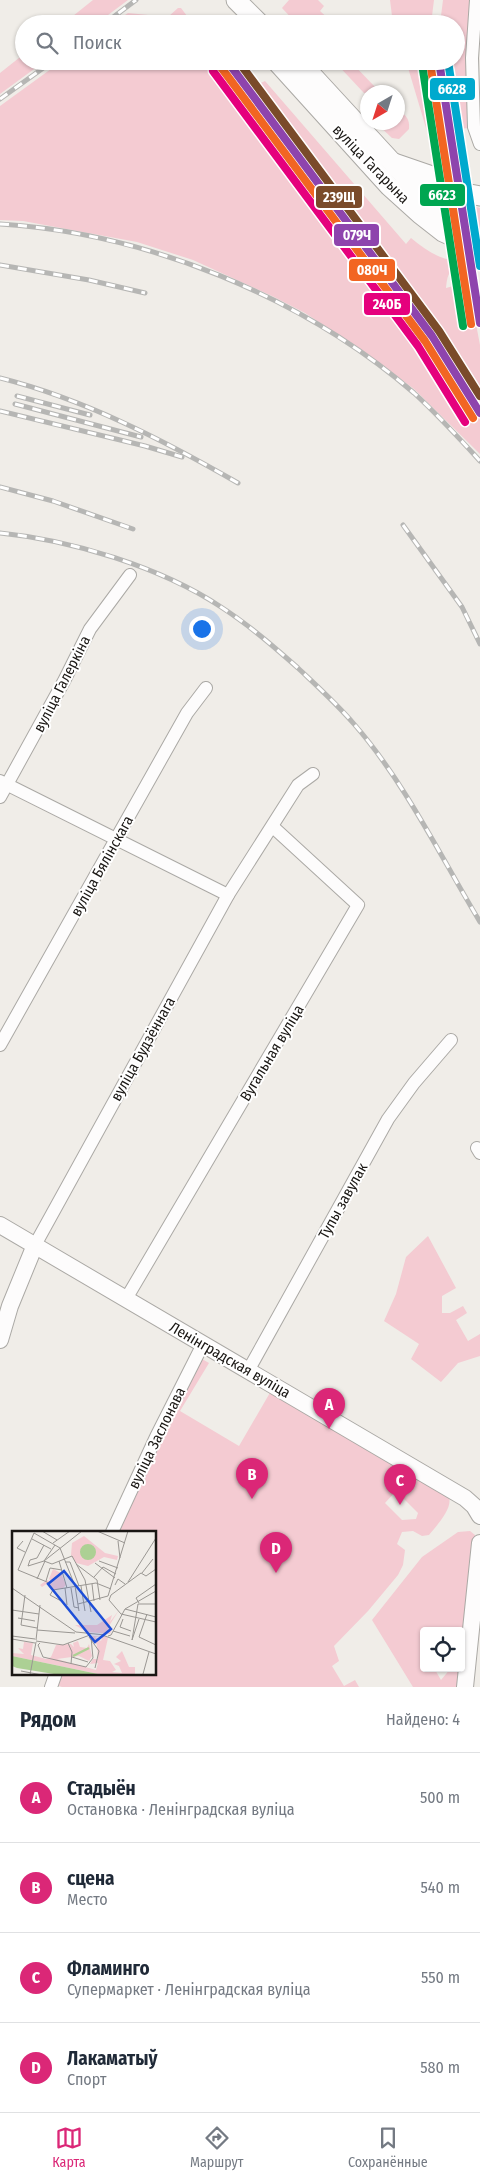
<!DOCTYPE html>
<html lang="ru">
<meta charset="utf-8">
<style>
:root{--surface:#fff;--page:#f2f2f3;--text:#1f2937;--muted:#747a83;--line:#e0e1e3;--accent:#db2777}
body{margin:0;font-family:"Fira Sans Condensed",sans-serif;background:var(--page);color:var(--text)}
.controls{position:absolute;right:15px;bottom:15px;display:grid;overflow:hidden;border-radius:5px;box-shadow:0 1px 4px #0004}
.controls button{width:45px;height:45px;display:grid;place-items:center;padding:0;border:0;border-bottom:1px solid var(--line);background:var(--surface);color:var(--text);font:25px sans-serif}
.compass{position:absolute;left:360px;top:85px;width:45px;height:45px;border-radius:50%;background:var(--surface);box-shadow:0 1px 4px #0004;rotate:219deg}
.you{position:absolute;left:201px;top:628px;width:18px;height:18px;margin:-12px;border:4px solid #fff;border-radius:50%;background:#1a73e8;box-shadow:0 0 0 8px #1a73e833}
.badge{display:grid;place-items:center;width:32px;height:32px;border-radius:50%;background:var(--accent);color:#fff;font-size:16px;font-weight:700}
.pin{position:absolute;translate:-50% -41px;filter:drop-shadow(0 1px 2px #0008)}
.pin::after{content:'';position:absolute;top:26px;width:18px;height:15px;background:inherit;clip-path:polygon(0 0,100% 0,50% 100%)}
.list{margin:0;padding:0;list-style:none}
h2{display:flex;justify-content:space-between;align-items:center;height:65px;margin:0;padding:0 20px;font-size:21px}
h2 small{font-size:16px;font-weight:400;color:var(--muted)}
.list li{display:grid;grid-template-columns:32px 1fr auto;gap:15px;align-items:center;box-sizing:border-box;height:90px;padding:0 20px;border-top:1px solid var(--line)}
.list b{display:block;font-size:19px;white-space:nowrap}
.list p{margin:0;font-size:16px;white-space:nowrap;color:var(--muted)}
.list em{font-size:16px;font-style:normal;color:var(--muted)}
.icon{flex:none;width:28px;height:28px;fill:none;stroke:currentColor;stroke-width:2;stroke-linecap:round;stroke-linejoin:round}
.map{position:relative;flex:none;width:480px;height:1687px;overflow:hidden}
.search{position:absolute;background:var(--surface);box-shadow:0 1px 4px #0004;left:15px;right:15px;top:15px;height:55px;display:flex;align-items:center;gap:12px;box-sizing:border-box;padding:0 18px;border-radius:28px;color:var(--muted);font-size:19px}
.sheet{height:425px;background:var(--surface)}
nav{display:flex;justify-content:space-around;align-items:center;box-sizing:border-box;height:70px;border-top:1px solid var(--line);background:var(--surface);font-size:14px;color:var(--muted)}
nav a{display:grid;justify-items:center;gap:2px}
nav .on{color:var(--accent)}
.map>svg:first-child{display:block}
.green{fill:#f4cbd2;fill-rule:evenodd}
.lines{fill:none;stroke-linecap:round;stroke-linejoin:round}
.minor-casing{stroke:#aba9a5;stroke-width:14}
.tertiary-casing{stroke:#aba9a5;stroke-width:18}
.secondary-casing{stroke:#aba9a5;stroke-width:21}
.minor{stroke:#fdfcfc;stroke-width:12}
.tertiary{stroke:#fdfcfc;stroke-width:16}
.secondary{stroke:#fdfcfc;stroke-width:19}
.rail-casing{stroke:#b6b6b4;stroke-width:5}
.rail{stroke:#fff;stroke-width:3;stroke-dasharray:9;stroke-linecap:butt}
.rail-1-casing{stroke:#fff;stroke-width:11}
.rail-2-casing{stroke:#fff;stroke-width:11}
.rail-3-casing{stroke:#fff;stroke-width:11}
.rail-4-casing{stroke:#fff;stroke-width:11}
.rail-5-casing{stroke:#fff;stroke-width:11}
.rail-6-casing{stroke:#fff;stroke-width:11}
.rail-1{stroke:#8e44ad;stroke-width:8}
.rail-2{stroke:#f26522;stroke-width:8}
.rail-3{stroke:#7a4b2a;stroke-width:8}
.rail-4{stroke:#e5007d;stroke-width:8}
.rail-5{stroke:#00a9ce;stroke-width:8}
.rail-6{stroke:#00a651;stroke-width:8}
.labels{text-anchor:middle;stroke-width:4;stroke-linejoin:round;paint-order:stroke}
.street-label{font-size:15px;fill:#1a1714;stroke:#fff}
.inset-river{fill:none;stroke:#acd094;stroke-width:2.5}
.inset-road{fill:none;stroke:#9a9793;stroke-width:1}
.view{fill:#1d4ed8;fill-opacity:0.15;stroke:#1d4ed8;stroke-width:2.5}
.inset-edge{fill:none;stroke:#1a1714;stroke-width:2.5}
.line-badge{stroke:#fff;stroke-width:2}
.badge-label{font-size:14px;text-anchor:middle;font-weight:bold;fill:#fff}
</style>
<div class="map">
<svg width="480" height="1687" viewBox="0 0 480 1687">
<rect width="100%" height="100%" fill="#f0ede8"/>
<g class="green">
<path d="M 93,0 L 128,0 L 96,24 L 63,24 Z"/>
<path d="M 289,0 L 318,0 L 324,6 L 320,11 L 334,24 L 297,24 L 282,8 Z"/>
<path d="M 390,0 L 434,0 L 431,24 L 393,24 Z"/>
<path d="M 443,0 L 473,0 L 471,128 L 454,129 L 445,61 L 456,61 L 456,24 L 440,24 Z"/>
<path d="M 178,8 L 181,8 L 193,24 L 112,24 L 128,13 L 168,17 Z"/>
<path d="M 24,54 L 24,61 L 45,61 L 0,94 L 0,73 Z"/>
<path d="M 62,61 L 221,61 L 429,340 L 480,419 L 480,454 L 414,389 L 362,350 L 305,313 L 274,297 L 193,260 L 137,242 L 23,221 L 0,220 L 0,106 Z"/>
<path d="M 334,61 L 350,61 L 376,88 L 377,92 L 364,93 Z"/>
<path d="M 406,61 L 435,61 L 445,136 L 429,138 Z"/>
<path d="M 265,81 L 406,244 L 411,238 C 426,250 438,259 457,261 L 457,265 C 448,272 447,277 446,288 L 468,282 L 480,345 L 480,406 L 435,331 L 420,315 L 423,309 L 254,86 Z"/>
<path d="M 398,110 C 406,115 410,119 409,129 L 399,139 L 392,138 L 376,123 L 398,122 Z"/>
<path d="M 467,204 L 480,208 L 480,232 L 460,214 L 459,210 L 462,205 Z"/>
<path d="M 428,1236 L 456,1288 L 442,1296 L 442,1313 L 450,1313 L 463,1306 L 467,1313 L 456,1320 L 468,1341 L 480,1334 L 480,1356 L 458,1363 L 441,1382 L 411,1359 L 419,1344 L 384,1321 L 396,1294 L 406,1257 Z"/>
<path d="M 202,1359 L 209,1363 L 180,1411 L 239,1446 L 271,1391 L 427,1485 C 433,1487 442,1488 446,1493 C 458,1504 436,1526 429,1535 L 422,1536 L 413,1531 L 402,1532 L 397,1544 L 405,1550 L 403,1565 L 398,1575 L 368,1611 L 334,1646 L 339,1661 L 332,1666 L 344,1686 L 355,1680 L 359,1687 L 62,1687 L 56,1685 L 61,1673 L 155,1673 L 155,1532 L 118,1532 L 171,1417 ZM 396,1491 L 418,1513 L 416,1519 L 402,1520 L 385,1503 Z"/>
<path d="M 470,1531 L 475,1535 L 461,1650 L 461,1631 L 424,1631 L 424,1648 L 422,1650 L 424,1668 L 434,1668 L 441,1680 L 451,1668 L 460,1668 L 459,1687 L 413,1687 L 372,1620 L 422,1557 L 458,1532 Z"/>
</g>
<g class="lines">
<g class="minor-casing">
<g id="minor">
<path d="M 476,0 L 472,58 L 474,127 L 480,144"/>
<path d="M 0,781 L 228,895"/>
<path d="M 0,797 L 64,681 L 90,629 L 130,575"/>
<path d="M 0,1045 L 187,713 L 206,688"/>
<path d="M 477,1148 L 480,1153"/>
<path d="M 35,1245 L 228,895 L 298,785 L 313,774"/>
<path d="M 126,1299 L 358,905 L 273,827"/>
<path d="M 248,1371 L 388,1119 L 414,1083 L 451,1040"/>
<path d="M 112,1532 L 156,1437 L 203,1344"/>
<path d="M 51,1687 L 56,1673"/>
</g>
</g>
<g class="tertiary-casing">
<g id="tertiary">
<path d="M 0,1225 L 465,1498 L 474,1506 L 480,1516"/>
<path d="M 0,1340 L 10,1306 L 35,1245"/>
<path d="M 465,1687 L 480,1543"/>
</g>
</g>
<g class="secondary-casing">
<g id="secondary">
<path d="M 236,0 L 260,24"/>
<path d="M 276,61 L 389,186 L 420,214 L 443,232 L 480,249"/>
<path d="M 299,61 L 415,187 L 462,226 L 478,246"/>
<path d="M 394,163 L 455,184"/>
<path d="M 413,187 L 443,189 L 480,196"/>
</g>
</g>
<use href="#minor" class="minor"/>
<use href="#tertiary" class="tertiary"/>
<use href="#secondary" class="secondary"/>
<g class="rail-casing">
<g id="rail">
<path d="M 104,24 L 136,0"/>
<path d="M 0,99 L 53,61"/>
<path d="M 0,224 C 147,233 303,297 414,393 C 437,414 459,438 480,461"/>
<path d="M 0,265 L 89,280 L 145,293"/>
<path d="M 0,378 C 84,399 163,440 238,483"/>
<path d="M 17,396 L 90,415"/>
<path d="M 15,404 L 141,437"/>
<path d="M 0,411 L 145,446 L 182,457"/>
<path d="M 0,487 L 53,501 L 133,529"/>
<path d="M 403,525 L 462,607 L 480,644"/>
<path d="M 0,533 C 71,540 161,567 221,607 C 249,625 273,646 298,668 C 317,686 337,704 354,724 C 404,781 441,857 480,922"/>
</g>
</g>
<use href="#rail" class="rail"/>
<g class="rail-1-casing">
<g id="rail-1">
<path d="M 227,61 L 432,336 L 480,413"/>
<path d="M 439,61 L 480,323"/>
</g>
</g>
<g class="rail-2-casing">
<g id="rail-2">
<path d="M 430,62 L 471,324"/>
<path d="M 220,66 L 425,341 L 473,418"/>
</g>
</g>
<g class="rail-3-casing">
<path id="rail-3" d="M 238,61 L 439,331 L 480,396"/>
</g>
<g class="rail-4-casing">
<path id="rail-4" d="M 213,71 L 418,346 L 465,422"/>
</g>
<g class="rail-5-casing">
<path id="rail-5" d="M 448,61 L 480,266"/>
</g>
<g class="rail-6-casing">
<path id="rail-6" d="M 422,64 L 463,326"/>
</g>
<use href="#rail-1" class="rail-1"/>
<use href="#rail-2" class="rail-2"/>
<use href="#rail-3" class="rail-3"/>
<use href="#rail-4" class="rail-4"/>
<use href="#rail-5" class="rail-5"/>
<use href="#rail-6" class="rail-6"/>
</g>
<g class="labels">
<g class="street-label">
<text transform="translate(371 164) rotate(46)" y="5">вуліца Гагарына</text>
<text transform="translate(62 684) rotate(-63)" y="5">вуліца Галеркіна</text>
<text transform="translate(102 866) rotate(-61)" y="5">вуліца Бялінскага</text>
<text transform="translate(143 1049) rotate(-61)" y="5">вуліца Будзённага</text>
<text transform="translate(272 1053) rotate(-59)" y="5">Вугальная вуліца</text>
<text transform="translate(343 1201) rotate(-61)" y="5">Тупы завулак</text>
<text transform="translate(230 1360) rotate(30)" y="5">Ленінградская вуліца</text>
<text transform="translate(157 1438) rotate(-64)" y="5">вуліца Заслонава</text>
</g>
</g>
<g transform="translate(12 1531)">
<rect width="144" height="144" fill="#f0ede8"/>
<path d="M 72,5 L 93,22 L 106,25 L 105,29 L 92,26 L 76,35 L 64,32 L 59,24 L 60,12 ZM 41,38 L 49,42 L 54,54 L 51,57 L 42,59 L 36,52 L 30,56 L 28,54 L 35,49 L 42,52 L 37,48 ZM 107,79 L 97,95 L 96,102 L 101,96 L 98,103 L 75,101 L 63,94 L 85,94 L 100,84 L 98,91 ZM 91,104 L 96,107 L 91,129 L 98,130 L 104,139 L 100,141 L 110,142 L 107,135 L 102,133 L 109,130 L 104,126 L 110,120 L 117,136 L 123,136 L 123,144 L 86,143 L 0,125 L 0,122 L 12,123 L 6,117 L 11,118 L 12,111 L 21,112 L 19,124 L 34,128 L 39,126 L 44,114 L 59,113 L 62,116 L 61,112 L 66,110 L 68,116 L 75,117 L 77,113 L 80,125 L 77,130 L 67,125 L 45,128 L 84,139 L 86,132 L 78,133 L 81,128 L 86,128 L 85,114 L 79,106 L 81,105 L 90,105 L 83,106 L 89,110 Z" fill="#f4cbd2"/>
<path d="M68 21a8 8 0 1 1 16 0a8 8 0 1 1-16 0ZM 0,125 L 86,143 L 106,144 L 48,144 L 5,137 L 0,135 Z" fill="#acd094"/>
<path class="inset-river" d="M 61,125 L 77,117"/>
<path class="inset-road" d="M 30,0 L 45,9M 85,0 L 113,12M 22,2 L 48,17 L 63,55 L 67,80M 22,2 L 6,39 L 35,51 L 41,59M 20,8 L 39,18M 11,10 L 5,17 L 13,21M 106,10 L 108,27M 41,12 L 58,0M 18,29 L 16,35 L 32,30 L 70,0M 18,29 L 25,27 L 32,14M 32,30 L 40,33 L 60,25 L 73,49 L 79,81M 32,30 L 43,14M 47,30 L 55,57M 87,30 L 106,37M 53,31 L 58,31 L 67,55M 83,32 L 103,47M 64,33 L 85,49 L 88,69M 130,42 L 141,28M 82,46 L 91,36 L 104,43M 25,48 L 33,30M 34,50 L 38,37 L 50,39M 116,51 L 144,7M 80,53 L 82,70M 103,54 L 106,48 L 113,53M 69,55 L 73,80M 0,57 L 64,101 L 93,104M 53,57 L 55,74M 59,57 L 62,76 L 67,77M 41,59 L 84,52 L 99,58M 41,59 L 38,64 L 51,71M 127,72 L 124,67 L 144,53M 66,73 L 96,65 L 116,0M 113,78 L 144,86M 0,79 L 27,83M 109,83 L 97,69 L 99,64 L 129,42 L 134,45 L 144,38M 109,83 L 144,91M 135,83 L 127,106 L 144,114M 6,87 L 23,90M 111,88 L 108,96 L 119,100M 9,94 L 13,64M 9,94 L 25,97M 25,99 L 63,102M 101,100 L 118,105M 90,104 L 144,123M 0,105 L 23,108M 96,105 L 99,104 L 113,78 L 144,60M 77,106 L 87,120 L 83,137M 0,108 L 23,112M 24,109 L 28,74M 120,109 L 126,73 L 144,73M 120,109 L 127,88M 24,110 L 51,114 L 78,104M 28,112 L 26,114 L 31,126 L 74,136 L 81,127 L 79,106M 56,112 L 60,121 L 59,133M 60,126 L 76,131M 9,140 L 30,144M 131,143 L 137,121M 18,144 L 24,111"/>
<path class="view" d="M 52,40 L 99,98 L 83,111 L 36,53 Z"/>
<rect width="144" height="144" class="inset-edge"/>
</g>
<g class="line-badge">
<rect x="429" y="77" width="47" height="24" rx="5" fill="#00a9ce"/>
<rect x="419" y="183" width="47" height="24" rx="5" fill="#00a651"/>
<rect x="315" y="185" width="48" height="24" rx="5" fill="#7a4b2a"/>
<rect x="333" y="223" width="47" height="24" rx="5" fill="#8e44ad"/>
<rect x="348" y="258" width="48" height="24" rx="5" fill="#f26522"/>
<rect x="363" y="292" width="48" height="24" rx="5" fill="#e5007d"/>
</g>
<g class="badge-label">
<text x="452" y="94">6628</text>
<text x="442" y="200">6623</text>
<text x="339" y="202">239Щ</text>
<text x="357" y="240">079Ч</text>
<text x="372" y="275">080Ч</text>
<text x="387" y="309">240Б</text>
</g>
</svg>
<div class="controls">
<button><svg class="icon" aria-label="locate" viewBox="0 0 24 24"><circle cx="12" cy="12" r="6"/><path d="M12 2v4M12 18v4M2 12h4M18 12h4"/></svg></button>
</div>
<svg class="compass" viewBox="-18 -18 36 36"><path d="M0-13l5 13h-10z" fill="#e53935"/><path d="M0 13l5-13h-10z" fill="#747a83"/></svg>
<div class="you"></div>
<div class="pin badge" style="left:329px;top:1429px">A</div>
<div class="pin badge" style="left:252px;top:1499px">B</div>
<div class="pin badge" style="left:400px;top:1505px">C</div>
<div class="pin badge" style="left:276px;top:1573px">D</div>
<div class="search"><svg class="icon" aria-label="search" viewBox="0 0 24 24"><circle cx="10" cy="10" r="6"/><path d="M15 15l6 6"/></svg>Поиск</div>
</div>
<section class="sheet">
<h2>Рядом<small>Найдено: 4</small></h2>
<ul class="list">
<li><span class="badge">A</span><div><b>Стадыён</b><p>Остановка · Ленінградская вуліца</p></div><em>500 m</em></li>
<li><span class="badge">B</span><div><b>сцена</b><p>Место</p></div><em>540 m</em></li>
<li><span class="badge">C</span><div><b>Фламинго</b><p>Супермаркет · Ленінградская вуліца</p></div><em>550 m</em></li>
<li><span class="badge">D</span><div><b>Лакаматыў</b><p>Спорт</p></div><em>580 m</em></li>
</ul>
</section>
<nav>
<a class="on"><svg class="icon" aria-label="map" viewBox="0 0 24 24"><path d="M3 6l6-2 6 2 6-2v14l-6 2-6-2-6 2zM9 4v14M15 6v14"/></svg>Карта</a>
<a><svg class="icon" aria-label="directions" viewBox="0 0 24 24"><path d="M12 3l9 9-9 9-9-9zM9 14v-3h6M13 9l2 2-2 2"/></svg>Маршрут</a>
<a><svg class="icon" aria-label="saved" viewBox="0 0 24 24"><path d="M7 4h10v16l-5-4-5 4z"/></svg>Сохранённые</a>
</nav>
